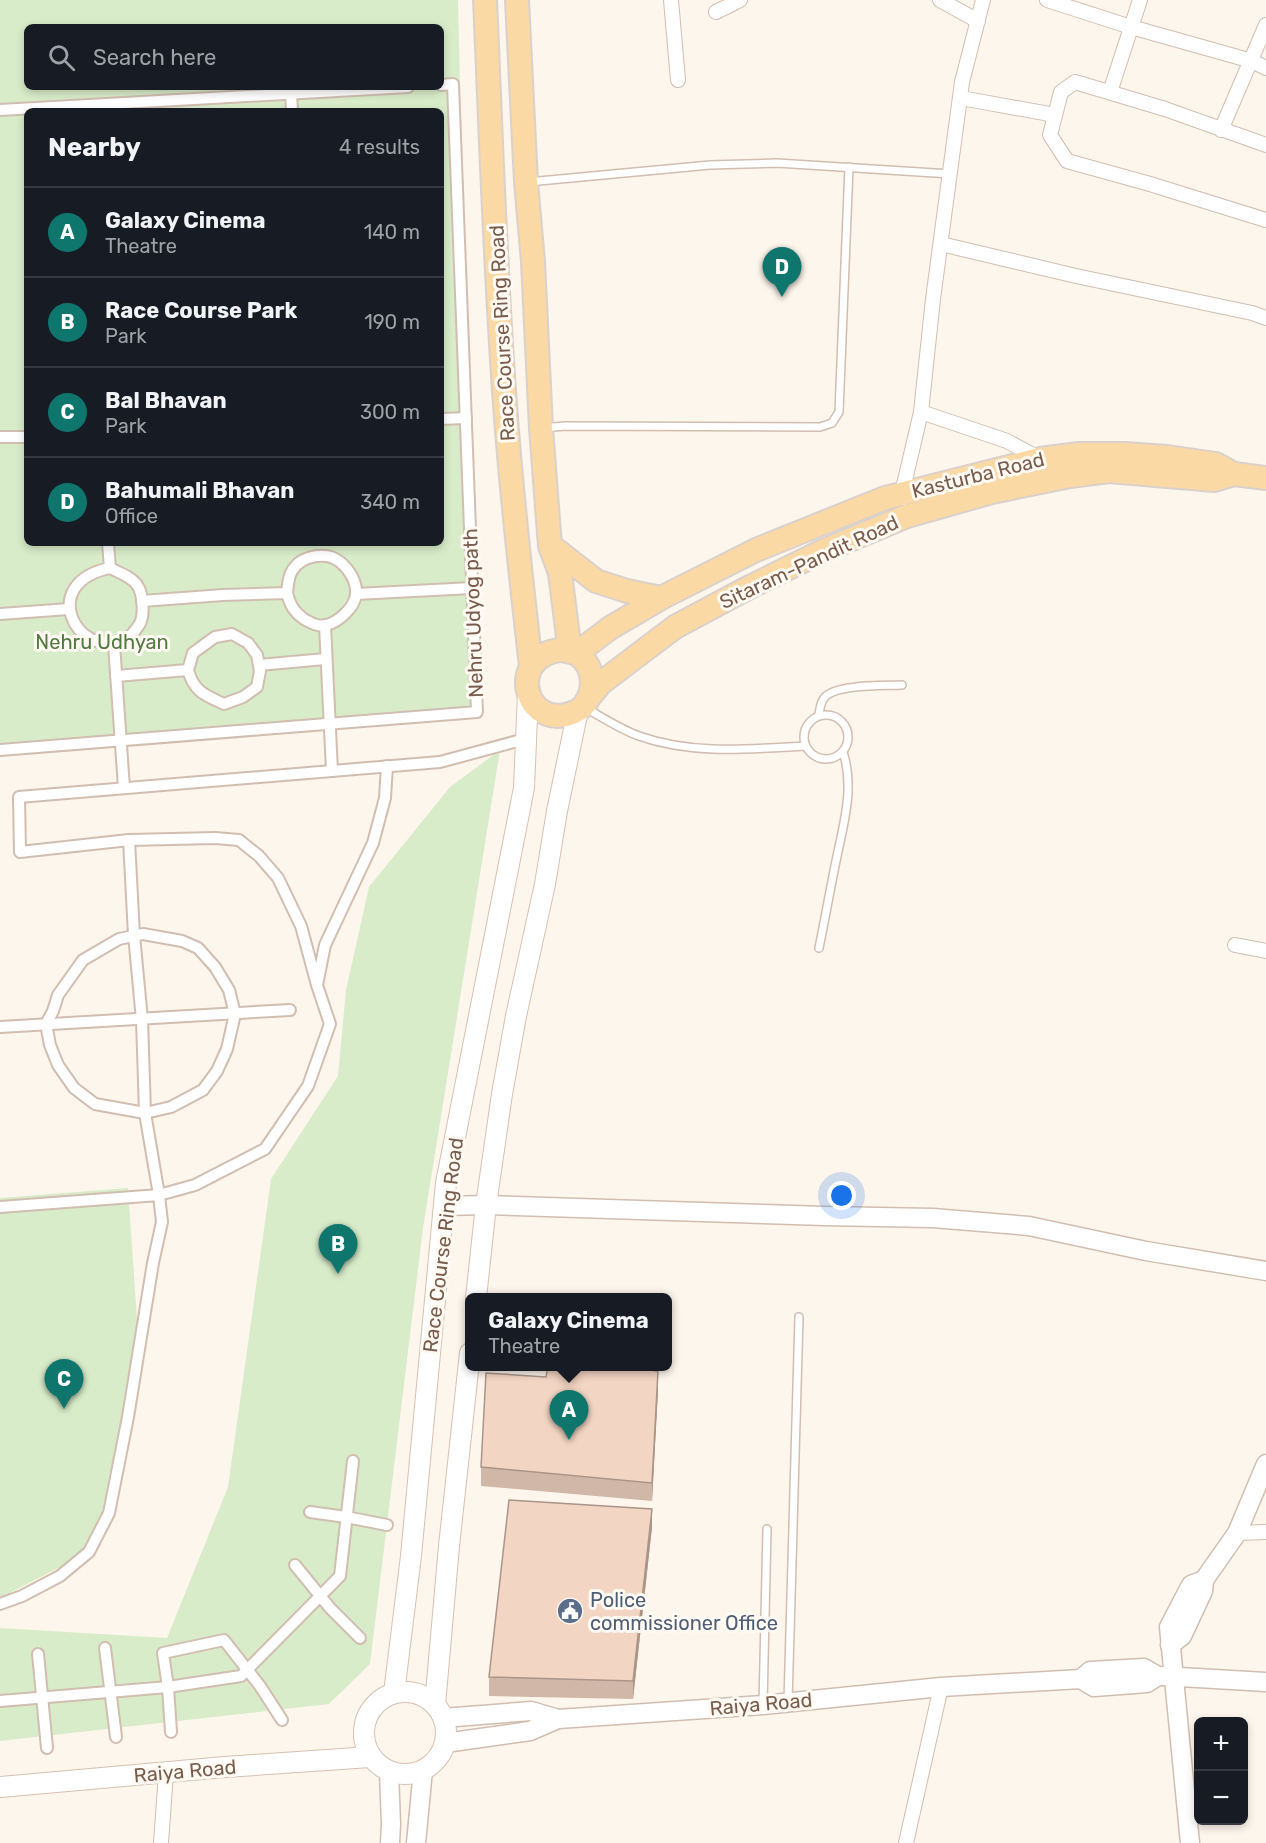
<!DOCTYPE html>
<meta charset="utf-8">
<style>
:root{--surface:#171b24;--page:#20242c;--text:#f1f3f6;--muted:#9ea1a6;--line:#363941;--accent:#0f766e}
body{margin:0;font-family:Rubik,sans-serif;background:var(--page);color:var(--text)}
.controls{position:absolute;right:18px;bottom:18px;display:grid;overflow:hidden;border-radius:9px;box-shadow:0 3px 9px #0003}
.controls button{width:54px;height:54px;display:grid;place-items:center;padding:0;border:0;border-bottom:2px solid var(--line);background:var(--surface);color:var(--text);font:30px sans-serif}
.you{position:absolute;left:842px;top:1196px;width:21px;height:21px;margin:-15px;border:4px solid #fff;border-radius:50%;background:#1a73e8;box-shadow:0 0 0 9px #1a73e833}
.badge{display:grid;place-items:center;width:39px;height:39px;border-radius:50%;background:var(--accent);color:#fff;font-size:20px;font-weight:700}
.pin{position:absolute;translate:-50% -50px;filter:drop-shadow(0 2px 3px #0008)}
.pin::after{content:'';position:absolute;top:32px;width:21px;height:18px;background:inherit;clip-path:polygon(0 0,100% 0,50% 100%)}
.popup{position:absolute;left:465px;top:1293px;width:207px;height:78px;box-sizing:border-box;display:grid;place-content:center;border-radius:9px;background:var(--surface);filter:drop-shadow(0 2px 4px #0005);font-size:20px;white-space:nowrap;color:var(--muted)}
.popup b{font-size:22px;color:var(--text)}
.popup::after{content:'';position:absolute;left:50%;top:100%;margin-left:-12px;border:12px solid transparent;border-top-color:var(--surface)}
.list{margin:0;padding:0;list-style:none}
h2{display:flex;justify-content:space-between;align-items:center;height:78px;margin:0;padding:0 24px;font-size:26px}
h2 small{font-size:20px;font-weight:400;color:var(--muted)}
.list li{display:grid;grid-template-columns:39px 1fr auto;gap:18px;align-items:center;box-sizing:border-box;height:90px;padding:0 24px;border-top:2px solid var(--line)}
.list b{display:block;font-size:22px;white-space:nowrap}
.list p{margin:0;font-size:20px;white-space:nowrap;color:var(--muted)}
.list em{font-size:20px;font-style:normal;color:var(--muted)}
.icon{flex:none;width:33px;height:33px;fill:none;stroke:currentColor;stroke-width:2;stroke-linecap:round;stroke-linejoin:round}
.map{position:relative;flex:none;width:1266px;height:1843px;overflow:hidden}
.search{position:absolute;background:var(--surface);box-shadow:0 3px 9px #0003;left:24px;top:24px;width:420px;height:66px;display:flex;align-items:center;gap:15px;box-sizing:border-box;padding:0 21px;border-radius:9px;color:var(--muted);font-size:22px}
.panel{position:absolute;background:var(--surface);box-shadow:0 3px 9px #0003;left:24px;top:108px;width:420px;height:438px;border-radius:9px}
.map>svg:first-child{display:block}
.green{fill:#d8ecc9;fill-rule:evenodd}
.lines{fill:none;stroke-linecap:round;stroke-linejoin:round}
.service-casing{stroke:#d1beb0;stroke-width:10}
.pedestrian-casing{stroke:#d1beb0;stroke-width:14}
.minor-casing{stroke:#d1beb0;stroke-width:16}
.tertiary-casing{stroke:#d1beb0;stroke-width:21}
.secondary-casing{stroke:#d6c0b0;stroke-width:22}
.primary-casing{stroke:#dad1cd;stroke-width:26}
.service{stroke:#fff;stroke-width:7}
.pedestrian{stroke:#fff;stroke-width:10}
.minor{stroke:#fff;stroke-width:14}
.tertiary{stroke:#fff;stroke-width:18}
.secondary{stroke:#fff;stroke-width:20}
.primary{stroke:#fbd9a5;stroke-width:22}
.wall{fill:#d1b7a8}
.shaded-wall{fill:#aa9588}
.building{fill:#f3d5c3;stroke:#aa9588;stroke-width:1.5}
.labels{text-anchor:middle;stroke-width:6;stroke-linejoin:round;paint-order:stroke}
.street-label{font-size:20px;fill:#7a5c4d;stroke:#fffaf3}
.park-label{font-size:20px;fill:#537a41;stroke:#fffaf3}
.service-label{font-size:20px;fill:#4e5e75;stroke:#fffaf3;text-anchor:start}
</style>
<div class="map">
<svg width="1266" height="1843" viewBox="0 0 1266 1843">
<rect width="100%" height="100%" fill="#fdf6ec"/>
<g class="green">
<path d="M 0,0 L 458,0 L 460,87 L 454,87 L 477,712 L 0,750 ZM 27,27 L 441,27 L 441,87 L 27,87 ZM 27,111 L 441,111 L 441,543 L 27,543 Z"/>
<path d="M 500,750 L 423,1228 L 370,1664 L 329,1704 L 0,1741 L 0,1628 L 167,1638 L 228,1487 L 271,1179 L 338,1076 L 346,990 L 369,887 L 450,787 Z"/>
<path d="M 128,1188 L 139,1348 L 118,1469 L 89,1552 L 0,1598 L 0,1198 Z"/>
</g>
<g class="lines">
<g class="service-casing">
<g id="service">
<path d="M 528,182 L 710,165 L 777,163 L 951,174"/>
<path d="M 543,428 L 565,426 L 820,427 L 832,423 L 839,412 L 849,167"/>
<path d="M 586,708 C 603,718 620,729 639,736 C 692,755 750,749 805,746"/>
<circle cx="826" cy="737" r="22"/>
<path d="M 819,715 C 820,709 820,702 825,697 C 837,684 884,686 902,685"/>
<path d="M 819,948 C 825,919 830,890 836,861 C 843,826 855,788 843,752"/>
<path d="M 788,1702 L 799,1317"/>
<path d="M 763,1705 L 767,1529"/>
</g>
</g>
<g class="pedestrian-casing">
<g id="pedestrian">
<path d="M 291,94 L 292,111"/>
<path d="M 0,110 L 408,87"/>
<path d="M 441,419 L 466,418"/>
<path d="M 0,437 L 27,437"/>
<path d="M 108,543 L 110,568"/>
<path d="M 110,568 C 118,572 132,577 137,585 C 143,593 144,612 141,621 C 140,625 136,629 133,633 C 130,637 127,638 122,640 C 77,659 37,583 110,568 Z"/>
<path d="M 356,594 L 472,588"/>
<path d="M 142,601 L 223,595 L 287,593 C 288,586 288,577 292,571 C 301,555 327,551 340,562 C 349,569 357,582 356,594 C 355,607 339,622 326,625 C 318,627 311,623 304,619 C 294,612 290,605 287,593"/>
<path d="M 0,614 L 69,609"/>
<path d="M 325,625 L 332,771"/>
<path d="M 114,644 L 124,788"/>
<path d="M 259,665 L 325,659"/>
<path d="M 116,676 L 188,670 C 194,692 205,695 224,704 L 243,697 L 257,687 L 260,671 L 257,655 L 248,643 L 232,634 L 215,637 L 193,653 L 188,670"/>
<path d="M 0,750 L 477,712 L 453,84 L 441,85"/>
<path d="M 143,934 L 182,941 L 198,948 L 215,967 L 229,990 L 235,1014 L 227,1049 L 217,1071 L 203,1090 L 171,1107 L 145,1113 L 95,1104 L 74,1088 L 58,1065 L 50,1045 L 46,1024 L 53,1011 L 58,995 L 83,960 L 119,939 Z"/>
<path d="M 317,985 L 301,926 L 278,878 L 259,856 L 239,840 L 215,838 L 129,840 L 20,852 L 19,797 L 440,762 L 525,739"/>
<path d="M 0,1027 L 290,1010"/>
<path d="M 0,1207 L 159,1195 L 195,1185 L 265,1149 L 308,1086 L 330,1024 L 317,985 L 325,945 L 373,843 L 385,798 L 387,766"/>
<path d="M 310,1512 L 346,1517 L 387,1525"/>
<path d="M 295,1565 L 330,1608 L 360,1638"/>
<path d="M 0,1604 L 22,1596 L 60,1576 L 89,1552 L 109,1513 L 128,1417 L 153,1263 L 162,1222 L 159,1195 L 145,1113 L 142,1020 L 134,935 L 129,840"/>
<path d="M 105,1648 L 116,1737"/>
<path d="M 38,1654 L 47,1748"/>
<path d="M 0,1701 L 168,1687 L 241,1676 L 340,1576 L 353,1461"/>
<path d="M 171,1732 L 168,1687 L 163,1653 L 224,1640 L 260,1686 L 282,1720"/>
</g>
</g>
<g class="minor-casing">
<g id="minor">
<path d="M 671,0 L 678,80"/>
<path d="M 940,0 L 978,21"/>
<path d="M 983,0 L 962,82 L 933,299 L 921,412 L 1007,441 L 1040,459"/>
<path d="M 1047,0 L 1131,27 L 1252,61 L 1266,68"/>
<path d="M 716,12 L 740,0"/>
<path d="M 1110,92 L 1140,0"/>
<path d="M 961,98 L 1055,115"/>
<path d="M 1221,130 L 1266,25"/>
<path d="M 1266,145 L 1165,109 L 1075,82 L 1061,92 L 1050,135 L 1067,161 L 1150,184 L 1266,220"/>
<path d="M 941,244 L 1076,276 L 1252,313 L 1266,318"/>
<path d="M 903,498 L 902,493 L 921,412"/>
<path d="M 1235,945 L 1266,951"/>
<path d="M 1237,1533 L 1266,1532"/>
<path d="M 161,1843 L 166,1773"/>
<path d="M 906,1843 L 941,1687"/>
</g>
</g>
<g class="tertiary-casing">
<g id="tertiary">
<path d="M 444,1206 L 486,1205 L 825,1216 L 933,1218 L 1029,1226 L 1146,1251 L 1266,1271"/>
<path d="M 1170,1645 L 1182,1636 L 1203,1591 L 1204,1580 L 1237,1533 L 1266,1464"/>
<path d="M 1163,1676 L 1266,1682"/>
<path d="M 443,1718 L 531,1711 L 558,1719 L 763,1705 L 941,1687 L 1081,1679 L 1094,1687 L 1147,1683 L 1158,1676 L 1144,1668 L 1090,1671 L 1081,1679"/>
<path d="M 445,1743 L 530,1731 L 558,1719"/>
<path d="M 389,1772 L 391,1824 L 390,1843"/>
<path d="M 416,1843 L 423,1770"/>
<path d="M 1190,1843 L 1169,1627 L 1191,1585 L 1204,1580"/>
</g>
</g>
<g class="secondary-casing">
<g id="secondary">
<path d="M 476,1298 L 486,1205 L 502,1094 L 516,1016 L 545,884 L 557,811 L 578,710"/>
<circle cx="405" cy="1733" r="41"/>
<path d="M 394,1693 L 411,1556 L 446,1183 L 524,788 L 528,694"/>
<path d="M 435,1705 L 449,1546 L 470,1353"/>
<path d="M 0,1787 L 225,1767 L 370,1757"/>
</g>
</g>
<g class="primary-casing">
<g id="primary">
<path d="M 485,0 C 491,135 495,269 505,404 C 511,491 521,579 531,666"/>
<path d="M 517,0 L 526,182 L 533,262 L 541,428 L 550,546 L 560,573 L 570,652"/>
<path d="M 551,546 L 596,581 L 627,591 L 661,598"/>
<path d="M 560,650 C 566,651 574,651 578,655 C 594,666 596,689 585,704 C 581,710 573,713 566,715 C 522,724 509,656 560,650 Z"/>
<path d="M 577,653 L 610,628 L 661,598 L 756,550 L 885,498 L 1040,459 L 1079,454 L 1124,454 L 1167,457 L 1216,464 L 1234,474"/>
<path d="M 591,695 L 601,683 L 675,627 L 744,590 L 823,551 L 907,516 L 992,492 L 1070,476 L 1109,471 L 1214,480 L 1234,474 L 1266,478"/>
</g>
</g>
<use href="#service" class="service"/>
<use href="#pedestrian" class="pedestrian"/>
<use href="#minor" class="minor"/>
<use href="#tertiary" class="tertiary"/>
<use href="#secondary" class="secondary"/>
<use href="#primary" class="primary"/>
</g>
<g class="wall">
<path d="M 658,1390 L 652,1501 L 481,1486 L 481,1467 Z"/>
<path d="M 652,1527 L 633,1699 L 489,1696 L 489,1677 Z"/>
</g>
<g class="shaded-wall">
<path d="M 658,1371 L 658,1390 L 652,1501 L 652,1483 Z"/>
<path d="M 652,1509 L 652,1527 L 633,1699 L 633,1681 Z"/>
</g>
<g class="building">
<path d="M 548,1366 L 612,1366 L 658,1371 L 652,1483 L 481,1467 L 486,1373 L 546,1377 Z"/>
<path d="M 509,1500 L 652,1509 L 633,1681 L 489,1677 Z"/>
</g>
<defs>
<g id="civic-disc" transform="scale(1.35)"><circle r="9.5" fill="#5c6f8a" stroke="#fffaf3"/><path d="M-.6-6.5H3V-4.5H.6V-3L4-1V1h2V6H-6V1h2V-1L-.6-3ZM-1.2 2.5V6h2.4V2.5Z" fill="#fff"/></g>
</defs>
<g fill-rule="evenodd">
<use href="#civic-disc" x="570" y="1611"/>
</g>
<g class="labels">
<g class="street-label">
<text transform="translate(502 333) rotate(-93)" y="7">Race Course Ring Road</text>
<text transform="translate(978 475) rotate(-14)" y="7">Kasturba Road</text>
<text transform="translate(809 562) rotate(-25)" y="7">Sitaram-Pandit Road</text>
<text transform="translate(473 613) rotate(-92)" y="7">Nehru Udyog path</text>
<text transform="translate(443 1245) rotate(-83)" y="7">Race Course Ring Road</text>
<text transform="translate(761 1704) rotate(-5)" y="7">Raiya Road</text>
<text transform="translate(185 1771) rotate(-5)" y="7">Raiya Road</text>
</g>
<g class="park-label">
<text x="102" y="649">Nehru Udhyan</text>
</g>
<g class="service-label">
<text x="590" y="1607">Police<tspan x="590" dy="23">commissioner Office</tspan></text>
</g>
</g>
</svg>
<div class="controls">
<button>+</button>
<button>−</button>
</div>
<div class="you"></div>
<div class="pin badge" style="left:569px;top:1440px">A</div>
<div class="popup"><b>Galaxy Cinema</b>Theatre</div>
<div class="pin badge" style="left:338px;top:1274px">B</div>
<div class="pin badge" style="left:64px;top:1409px">C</div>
<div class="pin badge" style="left:782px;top:297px">D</div>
<div class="search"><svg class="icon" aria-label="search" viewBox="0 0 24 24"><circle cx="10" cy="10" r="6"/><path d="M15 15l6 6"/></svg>Search here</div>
<section class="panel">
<h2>Nearby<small>4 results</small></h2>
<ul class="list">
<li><span class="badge">A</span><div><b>Galaxy Cinema</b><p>Theatre</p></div><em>140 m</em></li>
<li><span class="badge">B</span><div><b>Race Course Park</b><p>Park</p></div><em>190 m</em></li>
<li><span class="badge">C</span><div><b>Bal Bhavan</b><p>Park</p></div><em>300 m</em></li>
<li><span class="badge">D</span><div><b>Bahumali Bhavan</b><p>Office</p></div><em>340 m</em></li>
</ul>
</section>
</div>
